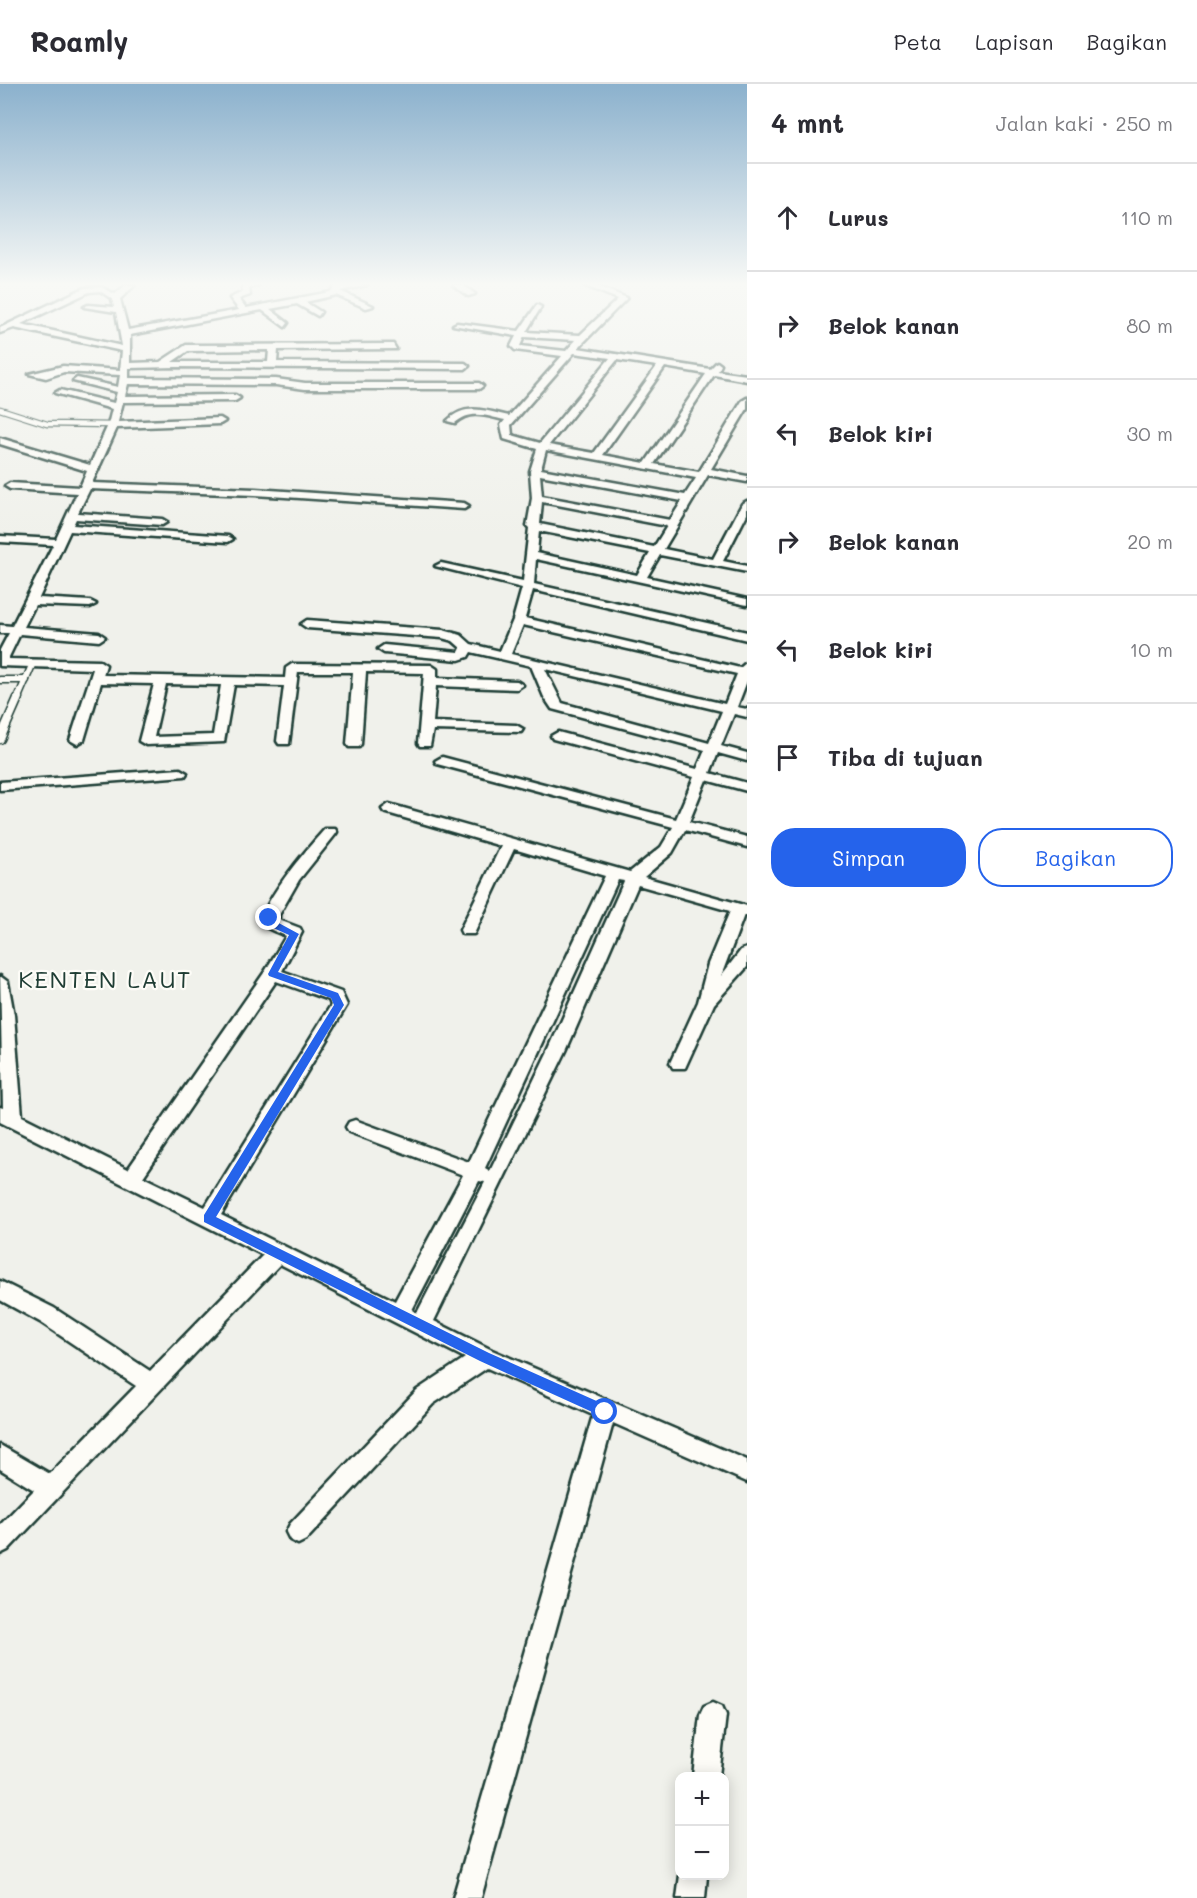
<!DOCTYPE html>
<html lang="id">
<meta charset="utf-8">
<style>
:root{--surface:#fff;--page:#f2f2f3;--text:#2b2b33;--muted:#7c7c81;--line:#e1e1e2;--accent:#2563eb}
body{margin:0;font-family:Mali,sans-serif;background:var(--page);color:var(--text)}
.controls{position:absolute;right:18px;bottom:18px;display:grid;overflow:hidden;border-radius:12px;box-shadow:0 3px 15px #0003}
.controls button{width:54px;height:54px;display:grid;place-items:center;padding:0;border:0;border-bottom:2px solid var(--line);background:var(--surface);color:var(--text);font:30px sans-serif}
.stop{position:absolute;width:18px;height:18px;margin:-14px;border:4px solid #2563eb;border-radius:50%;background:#fff}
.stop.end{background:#2563eb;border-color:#fff;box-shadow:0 2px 6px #0008}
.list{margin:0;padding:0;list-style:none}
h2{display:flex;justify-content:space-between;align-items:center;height:78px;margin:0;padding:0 24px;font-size:26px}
h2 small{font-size:20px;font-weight:400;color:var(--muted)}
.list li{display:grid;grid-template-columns:39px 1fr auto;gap:18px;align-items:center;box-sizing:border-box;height:108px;padding:0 24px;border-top:2px solid var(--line)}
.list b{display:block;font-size:22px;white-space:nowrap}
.list em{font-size:20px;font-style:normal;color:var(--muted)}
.actions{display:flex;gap:12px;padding:18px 24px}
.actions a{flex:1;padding:14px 0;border:2px solid var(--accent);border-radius:24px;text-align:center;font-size:21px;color:var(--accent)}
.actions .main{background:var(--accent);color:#fff}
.icon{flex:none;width:33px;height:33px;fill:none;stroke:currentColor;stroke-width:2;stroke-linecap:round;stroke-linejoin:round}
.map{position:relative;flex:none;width:747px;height:1814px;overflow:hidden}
header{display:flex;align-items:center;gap:36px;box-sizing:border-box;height:84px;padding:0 30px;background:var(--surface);border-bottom:2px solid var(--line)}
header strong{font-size:28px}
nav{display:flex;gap:33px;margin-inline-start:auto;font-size:21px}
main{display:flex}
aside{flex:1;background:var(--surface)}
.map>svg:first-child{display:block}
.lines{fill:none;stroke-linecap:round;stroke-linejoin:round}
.service-far2-casing{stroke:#1f3d34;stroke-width:7}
.service-far1-casing{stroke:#1f3d34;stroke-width:9}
.service-casing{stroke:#1f3d34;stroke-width:11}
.minor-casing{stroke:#1f3d34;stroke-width:5}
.service-far2{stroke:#fdfcf7;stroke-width:4.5}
.service-far1{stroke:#fdfcf7;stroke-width:6}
.service{stroke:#fdfcf7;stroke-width:8}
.minor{fill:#fdfcf7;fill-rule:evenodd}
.route{fill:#2563eb}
.labels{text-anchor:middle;stroke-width:4.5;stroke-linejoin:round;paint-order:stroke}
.quarter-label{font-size:24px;letter-spacing:1.5px;fill:#1f3d34;stroke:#fdfcf7}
</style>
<header>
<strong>Roamly</strong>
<nav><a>Peta</a><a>Lapisan</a><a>Bagikan</a></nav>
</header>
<main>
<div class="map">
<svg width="747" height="1814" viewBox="0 0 747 1814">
<rect width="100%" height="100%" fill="#f0f1eb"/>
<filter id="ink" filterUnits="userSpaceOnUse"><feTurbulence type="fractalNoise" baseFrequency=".0167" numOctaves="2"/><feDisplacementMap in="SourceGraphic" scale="12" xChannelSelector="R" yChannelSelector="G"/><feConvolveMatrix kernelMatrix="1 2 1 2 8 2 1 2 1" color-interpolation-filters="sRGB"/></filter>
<g filter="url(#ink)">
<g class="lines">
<g class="service-far2-casing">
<path id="service-far2" d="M 0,325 L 47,340 L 113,341"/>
</g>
<g class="service-far1-casing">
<g id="service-far1">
<path d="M 0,596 L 26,596"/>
<path d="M 17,616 L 33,579"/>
</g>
</g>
<g class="service-casing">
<path id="service" d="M 0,655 L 18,614"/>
</g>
<g class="minor-casing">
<g id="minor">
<path d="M 126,201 L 135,201 L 120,215 L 128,246 L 239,226 L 230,214 L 243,208 L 242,201 L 259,201 L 249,204 L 250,211 L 239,215 L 246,224 L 330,208 L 337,201 L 367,201 L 340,207 L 373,222 L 366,224 L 336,211 L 305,218 L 321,228 L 318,232 L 297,220 L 270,225 L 288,239 L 285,243 L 262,226 L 130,251 L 130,279 L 160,278 L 186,261 L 393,260 L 396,265 L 278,266 L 277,278 L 465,279 L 469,282 L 465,285 L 176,283 L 129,284 L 129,294 L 276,295 L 305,299 L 479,299 L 483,302 L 479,305 L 305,305 L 276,301 L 128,300 L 125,312 L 235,311 L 240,314 L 235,317 L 123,318 L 118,338 L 220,334 L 225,337 L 220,340 L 117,344 L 92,399 L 255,405 L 464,419 L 469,422 L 464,425 L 255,411 L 90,405 L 78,429 L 162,435 L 167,438 L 162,441 L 76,435 L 73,441 L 228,452 L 233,455 L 228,458 L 70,447 L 39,514 L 90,517 L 96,520 L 90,523 L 35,521 L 24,543 L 99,549 L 105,553 L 99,557 L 20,550 L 8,575 L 100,577 L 106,581 L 103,591 L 285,594 L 286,584 L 292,580 L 431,581 L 437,585 L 437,594 L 517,597 L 523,601 L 517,605 L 436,602 L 433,638 L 516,641 L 523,645 L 521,648 L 433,646 L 430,662 L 420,662 L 418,659 L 424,589 L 366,588 L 361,660 L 359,663 L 349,663 L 347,660 L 353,588 L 298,588 L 289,660 L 279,660 L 277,657 L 284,602 L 234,601 L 224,658 L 146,661 L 139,657 L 154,600 L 101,599 L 84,656 L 77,660 L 70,656 L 93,585 L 0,582 L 0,566 L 9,549 L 0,549 L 0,541 L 12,542 L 53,461 L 0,458 L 0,452 L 56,455 L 77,409 L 10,405 L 5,402 L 10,399 L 80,403 L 87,387 L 0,360 L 0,354 L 90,381 L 108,341 L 112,325 L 55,309 L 60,306 L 114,319 L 117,308 L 73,297 L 77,294 L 118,303 L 120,291 L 64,288 L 46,294 L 29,290 L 63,282 L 120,286 L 122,267 L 14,244 L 0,249 L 0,244 L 84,204 L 101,203 L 115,210 ZM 100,207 L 112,215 L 114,223 L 88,221 L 84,223 L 116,228 L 122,262 L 21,240 L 89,208 ZM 269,266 L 268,278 L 172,278 L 188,267 ZM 166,600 L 221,601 L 213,651 L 154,653 Z"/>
<path d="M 453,201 L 463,201 L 475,210 L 468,212 Z"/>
<path d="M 583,201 L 595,201 L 627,214 L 578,264 L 710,285 L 717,278 L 721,281 L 718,287 L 747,291 L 747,297 L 714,291 L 654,380 L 699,388 L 742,317 L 747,314 L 747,325 L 711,385 L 747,392 L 747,398 L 708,391 L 664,465 L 713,475 L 742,420 L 747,417 L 747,430 L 723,477 L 747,482 L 747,488 L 660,471 L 647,493 L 747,515 L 747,521 L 536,475 L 534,500 L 747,548 L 747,556 L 533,506 L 525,534 L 740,584 L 747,578 L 747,597 L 737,623 L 747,625 L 747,633 L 734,630 L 721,662 L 747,669 L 747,677 L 718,669 L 710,689 L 747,699 L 747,707 L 706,696 L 689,738 L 747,753 L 747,763 L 685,746 L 672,769 L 644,793 L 747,822 L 747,832 L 744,831 L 721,892 L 741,866 L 747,864 L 747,883 L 714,920 L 685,984 L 673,984 L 670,979 L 698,918 L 708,880 L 730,827 L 638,801 L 566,967 L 434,1237 L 492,1266 L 747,1376 L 747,1398 L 613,1339 L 481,1814 L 453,1814 L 593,1331 L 487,1284 L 433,1320 L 306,1456 L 298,1460 L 290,1456 L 286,1448 L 290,1440 L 417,1306 L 465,1274 L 280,1180 L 8,1466 L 0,1470 L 0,1441 L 34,1406 L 0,1385 L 0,1361 L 50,1390 L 136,1302 L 40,1238 L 0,1216 L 0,1197 L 54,1224 L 150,1287 L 263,1171 L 0,1038 L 0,1023 L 3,1024 L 0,892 L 8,898 L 14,931 L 22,1032 L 128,1085 L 266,886 L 286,852 C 281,849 270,847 265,842 C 251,828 314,757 325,745 L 335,745 L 337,748 L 335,751 L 299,796 L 279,831 L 279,836 L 300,844 L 302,848 L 282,887 L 341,908 L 347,921 L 221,1131 L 395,1217 L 463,1091 L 349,1048 L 346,1043 L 349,1038 L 355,1036 L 469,1078 L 605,792 L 514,765 L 474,850 L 462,850 L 460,846 L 501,762 L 384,728 L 382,725 L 389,720 L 630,788 L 661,763 L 673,743 L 437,680 L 435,677 L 442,673 L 676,735 L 694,693 L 553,655 L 551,652 L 558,648 L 697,685 L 705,666 L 552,625 L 544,613 L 531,582 L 471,568 L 468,573 L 459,576 L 384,569 L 378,565 L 384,561 L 459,568 L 461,564 L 453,557 L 442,554 L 307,544 L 301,540 L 307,536 L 443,546 L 461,551 L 471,560 L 500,567 L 513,536 L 522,504 L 435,482 L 441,479 L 523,497 L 529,444 L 527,442 L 532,414 L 530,387 L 537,365 L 504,355 L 501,341 L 505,336 C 486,332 471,325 455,339 L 447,337 C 465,318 487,327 509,332 L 562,272 L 515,266 L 511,262 L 516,252 L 453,241 L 457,239 L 519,247 L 537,221 L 541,223 L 526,248 L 580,251 L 618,215 ZM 524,253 L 576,256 L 566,267 L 520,262 ZM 574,269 L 610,274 L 540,359 L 512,351 L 511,341 ZM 617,276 L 657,282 L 594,369 L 549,361 ZM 665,283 L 706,290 L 645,379 L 603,371 ZM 546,366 L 696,394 L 685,411 L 541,385 ZM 540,391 L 682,417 L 670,436 L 542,412 ZM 542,418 L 667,442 L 654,463 L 540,440 ZM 539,447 L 650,469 L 637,491 L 537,469 ZM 523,541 L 737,590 L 725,620 L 511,570 ZM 545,585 L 722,627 L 709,659 L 562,619 ZM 618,796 L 624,797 L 548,967 L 490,1087 L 485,1084 ZM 276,897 L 329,916 L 331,921 L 205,1123 L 143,1093 ZM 479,1097 L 485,1098 L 417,1229 L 412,1226 Z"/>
<path d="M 180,685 L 187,689 L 185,692 L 0,706 L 0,698 Z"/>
<path d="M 713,1618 L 722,1622 L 726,1631 L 719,1692 L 693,1692 L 700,1631 L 704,1622 Z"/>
<path d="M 680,1791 L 707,1792 L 705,1814 L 677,1814 Z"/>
</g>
</g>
<use href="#service-far2" class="service-far2"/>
<use href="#service-far1" class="service-far1"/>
<use href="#service" class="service"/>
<use href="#minor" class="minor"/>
</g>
</g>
<linearGradient id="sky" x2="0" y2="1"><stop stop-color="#8bb1cd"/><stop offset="0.44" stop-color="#f8f9f6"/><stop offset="1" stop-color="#f8f9f6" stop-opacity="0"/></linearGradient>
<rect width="747" height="455" fill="url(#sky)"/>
<path class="route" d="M 266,832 L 272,832 L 275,837 L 299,850 L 278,888 L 338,909 L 344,921 L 216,1133 L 489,1269 L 610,1323 L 610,1332 L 601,1332 L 480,1277 L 204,1138 L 204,1131 L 334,921 L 331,914 L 269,892 L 268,890 L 289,851 L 269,842 Z"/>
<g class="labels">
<g class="quarter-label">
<text x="105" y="904">KENTEN LAUT</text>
</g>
</g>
</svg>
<div class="controls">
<button>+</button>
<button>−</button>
</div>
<div class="stop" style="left:605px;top:1328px"></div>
<div class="stop end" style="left:269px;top:834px"></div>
</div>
<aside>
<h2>4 mnt<small>Jalan kaki · 250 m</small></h2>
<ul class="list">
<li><svg class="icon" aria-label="ahead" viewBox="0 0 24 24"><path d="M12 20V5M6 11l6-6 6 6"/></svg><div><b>Lurus</b></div><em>110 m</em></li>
<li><svg class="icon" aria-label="right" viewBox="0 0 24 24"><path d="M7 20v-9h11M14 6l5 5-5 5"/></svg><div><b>Belok kanan</b></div><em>80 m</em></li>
<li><svg class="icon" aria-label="left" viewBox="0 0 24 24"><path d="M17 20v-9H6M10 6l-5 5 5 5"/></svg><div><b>Belok kiri</b></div><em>30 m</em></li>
<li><svg class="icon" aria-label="right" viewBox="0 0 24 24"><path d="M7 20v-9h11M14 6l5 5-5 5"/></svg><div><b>Belok kanan</b></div><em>20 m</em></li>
<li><svg class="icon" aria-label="left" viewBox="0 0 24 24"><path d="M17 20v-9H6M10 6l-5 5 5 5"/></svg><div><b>Belok kiri</b></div><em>10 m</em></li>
<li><svg class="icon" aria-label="arrive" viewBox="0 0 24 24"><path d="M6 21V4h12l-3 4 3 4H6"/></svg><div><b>Tiba di tujuan</b></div></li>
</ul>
<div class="actions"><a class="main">Simpan</a><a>Bagikan</a></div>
</aside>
</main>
